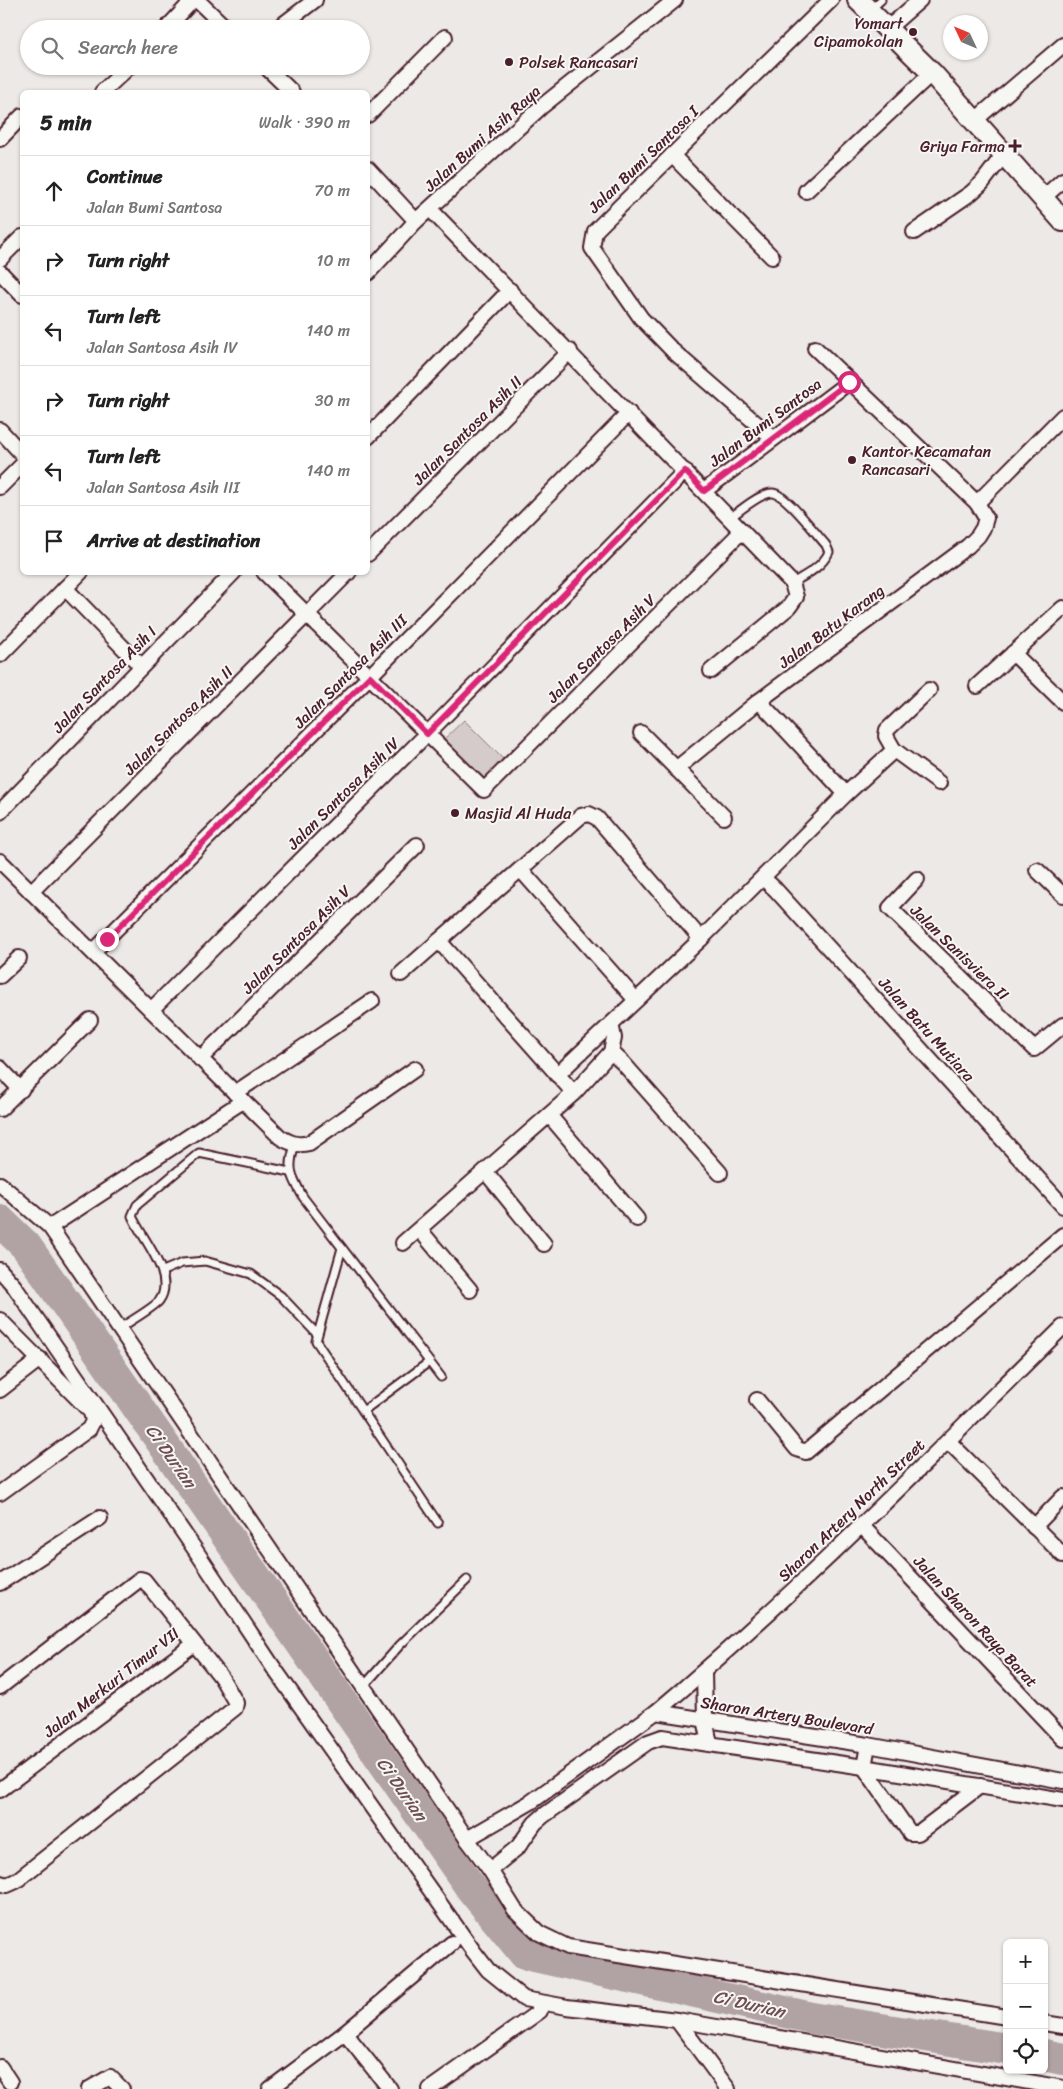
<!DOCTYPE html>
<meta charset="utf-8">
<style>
:root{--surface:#fff;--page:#f6f6f6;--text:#222;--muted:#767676;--line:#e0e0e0}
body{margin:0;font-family:Sriracha,sans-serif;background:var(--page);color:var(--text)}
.controls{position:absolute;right:15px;bottom:15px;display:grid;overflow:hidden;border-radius:8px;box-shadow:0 1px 4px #0004}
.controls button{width:45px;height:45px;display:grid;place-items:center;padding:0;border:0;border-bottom:1px solid var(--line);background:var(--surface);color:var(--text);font:25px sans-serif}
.compass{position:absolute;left:943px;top:15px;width:45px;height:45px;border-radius:50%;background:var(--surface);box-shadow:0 1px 4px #0004;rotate:314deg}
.stop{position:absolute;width:15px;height:15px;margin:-11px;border:4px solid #db2777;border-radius:50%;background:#fff}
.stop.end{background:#db2777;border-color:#fff;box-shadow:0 1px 5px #0008}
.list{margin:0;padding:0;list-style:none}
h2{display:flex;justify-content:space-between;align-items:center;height:65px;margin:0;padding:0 20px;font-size:21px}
h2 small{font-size:16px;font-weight:400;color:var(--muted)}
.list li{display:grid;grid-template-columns:32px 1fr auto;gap:15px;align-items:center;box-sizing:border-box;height:70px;padding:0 20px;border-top:1px solid var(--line)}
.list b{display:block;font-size:19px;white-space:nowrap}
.list p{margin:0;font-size:16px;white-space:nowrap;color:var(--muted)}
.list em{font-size:16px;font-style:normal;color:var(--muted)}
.icon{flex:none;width:28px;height:28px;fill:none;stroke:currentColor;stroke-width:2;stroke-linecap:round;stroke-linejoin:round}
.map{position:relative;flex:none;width:1063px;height:2089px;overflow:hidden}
.search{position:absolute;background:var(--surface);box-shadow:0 1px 4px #0004;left:20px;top:20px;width:350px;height:55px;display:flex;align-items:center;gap:12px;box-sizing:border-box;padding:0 18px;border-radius:28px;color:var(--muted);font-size:19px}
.panel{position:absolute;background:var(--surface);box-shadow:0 1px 4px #0004;left:20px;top:90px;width:350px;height:485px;border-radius:8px}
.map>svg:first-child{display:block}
.green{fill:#d4cbca;stroke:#8f757a}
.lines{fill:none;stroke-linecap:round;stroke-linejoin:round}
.river{stroke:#b1a2a3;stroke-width:32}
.lane-casing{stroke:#4a1f2b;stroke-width:11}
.street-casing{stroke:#4a1f2b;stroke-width:18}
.secondary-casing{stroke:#4a1f2b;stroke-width:24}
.lane{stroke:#f6f6f2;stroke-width:7}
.street{stroke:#f6f6f2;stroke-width:14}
.secondary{stroke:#f6f6f2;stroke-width:20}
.route{stroke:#db2777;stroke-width:6}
.poi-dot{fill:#4a1f2b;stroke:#f6f6f2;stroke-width:2}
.labels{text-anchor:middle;stroke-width:4;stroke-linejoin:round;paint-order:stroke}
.poi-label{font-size:16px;fill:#4a1f2b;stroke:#f6f6f2;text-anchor:start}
.street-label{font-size:16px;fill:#4a1f2b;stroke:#f6f6f2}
.water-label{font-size:18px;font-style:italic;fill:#6e4d55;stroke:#f6f6f2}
</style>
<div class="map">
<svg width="1063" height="2089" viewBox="0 0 1063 2089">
<rect width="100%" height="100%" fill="#ece9e6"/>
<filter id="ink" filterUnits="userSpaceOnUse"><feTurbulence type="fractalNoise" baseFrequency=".02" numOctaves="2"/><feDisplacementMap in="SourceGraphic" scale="10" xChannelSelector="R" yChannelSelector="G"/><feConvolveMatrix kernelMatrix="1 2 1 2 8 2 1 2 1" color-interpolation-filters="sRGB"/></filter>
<g filter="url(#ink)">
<path class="green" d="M 464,720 L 507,763 L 485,784 L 442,741 Z"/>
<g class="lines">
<g class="river">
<path d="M 0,1221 L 26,1246 L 471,1888 L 525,1954 L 812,2018 L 1007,2049"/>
<path d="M 1044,2055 L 1063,2059"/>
</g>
<g class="lane-casing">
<g id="lane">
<path d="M 871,9 L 881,0"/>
<path d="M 730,518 C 739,511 762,492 773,493 C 786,494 816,534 826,545 L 829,552 C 822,567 806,575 792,583"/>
<path d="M 295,1145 C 287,1169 291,1175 303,1197 L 441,1377"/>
<path d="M 342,1248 L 316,1341 L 438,1523"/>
<path d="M 163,1271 L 182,1263 L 205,1261 L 251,1274 L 281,1296 L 316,1333"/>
<path d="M 120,1328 C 129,1322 153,1308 159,1301 C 177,1277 142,1239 132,1216 L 137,1205 L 199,1153 L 290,1172"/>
<path d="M 363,1411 L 429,1362"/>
<path d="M 363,1687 L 400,1645 L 467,1580"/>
</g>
</g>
<g class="street-casing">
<g id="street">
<path d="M 197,0 L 227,29"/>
<path d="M 166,29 L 193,0"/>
<path d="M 277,29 L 315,0"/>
<path d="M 887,29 L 920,0"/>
<path d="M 265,66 L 292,92"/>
<path d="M 102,92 L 130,66"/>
<path d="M 368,115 L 445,37"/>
<path d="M 974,121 L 1063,45"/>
<path d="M 0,139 L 22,116"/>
<path d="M 672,155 L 772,257"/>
<path d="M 368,169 L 416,221"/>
<path d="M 806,191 L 932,73"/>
<path d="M 1043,198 L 1063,180"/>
<path d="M 430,209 L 792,583 L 796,597 L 789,607 L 711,671"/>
<path d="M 914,232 L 971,193 L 982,183 L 1004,154"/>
<path d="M 0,259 L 22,237"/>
<path d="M 0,272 L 22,295"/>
<path d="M 368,273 L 416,221 L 541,107 L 675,0"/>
<path d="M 0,430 L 22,454"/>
<path d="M 368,437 L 510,290"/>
<path d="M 773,438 L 673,351 L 641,318 L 592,248 L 595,231 L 605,221 L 831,0"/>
<path d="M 0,487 L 22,465"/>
<path d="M 704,491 L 849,382"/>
<path d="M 977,503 L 1063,416"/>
<path d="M 368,554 L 570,351"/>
<path d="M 264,572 L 484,790 L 742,531"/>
<path d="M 65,588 L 141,666"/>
<path d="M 1013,653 L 1063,702"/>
<path d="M 0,655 L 81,572"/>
<path d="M 977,686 L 1063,608"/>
<path d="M 759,701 L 846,794"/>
<path d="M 641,733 L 724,817"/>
<path d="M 894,750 L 886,736 L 887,730 L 929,690"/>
<path d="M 676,769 L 759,701 L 968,546 L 978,536 L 983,528 L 986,518 L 977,503 L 815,348"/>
<path d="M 0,812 L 234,572"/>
<path d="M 0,861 L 280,1137 C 290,1143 297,1146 309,1143 L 415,1069"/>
<path d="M 521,870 L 636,1000"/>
<path d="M 1037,870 L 1063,895"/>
<path d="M 763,878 L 775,889 L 1063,1206"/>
<path d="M 917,879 L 890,908 L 1034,1049 L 1063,1025"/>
<path d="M 31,892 L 349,572"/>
<path d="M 439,941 L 574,1093"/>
<path d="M 93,952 L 370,676 L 629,413"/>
<path d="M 401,974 L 581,816 L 589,814 L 597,818 L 701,939"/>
<path d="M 0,976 L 19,958"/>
<path d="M 151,1010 L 427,734 L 685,471"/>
<path d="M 611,1052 L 623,1063 L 720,1173"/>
<path d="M 200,1059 L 417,845"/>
<path d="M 0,1068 L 21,1090"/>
<path d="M 557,1075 L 611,1024"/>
<path d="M 235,1093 L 372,1001"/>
<path d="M 0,1109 L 90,1020"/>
<path d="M 549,1115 L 637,1219"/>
<path d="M 485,1171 L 544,1244"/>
<path d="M 0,1184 L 50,1227 L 467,1839 L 490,1870 L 515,1910 L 539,1933 L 568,1947 L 1007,2017"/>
<path d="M 50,1227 L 243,1101"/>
<path d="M 420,1230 L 470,1290"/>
<path d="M 403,1243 L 574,1093 L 611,1052 L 614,1038 L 611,1024 L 701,939 L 846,794 L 894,750 L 939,783"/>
<path d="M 0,1270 L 14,1286 L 196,1551 L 273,1667 L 474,1952 L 488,1970 L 524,1999 L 567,2007 L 677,2020 L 1063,2088"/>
<path d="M 0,1320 L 91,1412 L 93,1421 L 89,1429 L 0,1493"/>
<path d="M 0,1390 L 40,1359"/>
<path d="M 757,1400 L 797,1449 L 806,1452 L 1063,1235"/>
<path d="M 948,1441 L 1063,1555"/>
<path d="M 862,1526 L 1063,1739"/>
<path d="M 1034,1527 L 1063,1497"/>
<path d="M 0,1583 L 100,1518"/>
<path d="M 704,1672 L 705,1719 L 710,1744"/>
<path d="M 0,1687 L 140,1579 L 144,1580 L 221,1677 L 236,1703 L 235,1708 L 16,1881 L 7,1885 L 0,1883"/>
<path d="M 656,1712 C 799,1592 930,1458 1063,1327"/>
<path d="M 868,1745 L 864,1767 L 910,1833 L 918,1833 L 980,1786"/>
<path d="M 0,1790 L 194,1644"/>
<path d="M 467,1839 L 531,1802 L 656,1712 L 868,1745 L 1063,1781"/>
<path d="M 490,1870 L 518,1847 L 535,1823 L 543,1816 L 648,1742 L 662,1737 L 864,1767 L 1063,1800"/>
<path d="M 677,2020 L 728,2089"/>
<path d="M 1044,2023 L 1063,2026"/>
<path d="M 345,2033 L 452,1943"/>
<path d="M 0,2067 L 10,2082"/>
<path d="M 89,2089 L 110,2077 L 122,2089"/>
<path d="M 270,2089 L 345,2033 L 390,2089"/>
<path d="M 430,2089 L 540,2011"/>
</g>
</g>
<g class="secondary-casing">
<path id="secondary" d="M 858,0 L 932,73 L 1063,221"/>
</g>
<use href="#lane" class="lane"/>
<use href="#street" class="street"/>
<use href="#secondary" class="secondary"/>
</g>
</g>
<g class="lines" filter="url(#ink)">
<path class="route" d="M 107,939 L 370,676 L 427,734 L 685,471 L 704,491 L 849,382"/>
</g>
<g class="poi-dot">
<circle cx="913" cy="32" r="5"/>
<circle cx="509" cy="62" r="5"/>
<path d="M1012.5 138.5h5v5h5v5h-5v5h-5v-5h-5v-5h5z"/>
<circle cx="852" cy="460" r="5"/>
<circle cx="455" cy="813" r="5"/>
</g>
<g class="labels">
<g class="poi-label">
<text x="903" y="29" text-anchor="end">Yomart<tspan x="903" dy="18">Cipamokolan</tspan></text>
<text x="519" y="68">Polsek Rancasari</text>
<text x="1005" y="152" text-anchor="end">Griya Farma</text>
<text x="862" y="457">Kantor Kecamatan<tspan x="862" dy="18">Rancasari</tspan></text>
<text x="465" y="819">Masjid Al Huda</text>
</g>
<g class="street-label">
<text transform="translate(482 138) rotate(-42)" y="6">Jalan Bumi Asih Raya</text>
<text transform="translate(643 159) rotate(-44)" y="6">Jalan Bumi Santosa I</text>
<text transform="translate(765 422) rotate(-37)" y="6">Jalan Bumi Santosa</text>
<text transform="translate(467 430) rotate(-45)" y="6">Jalan Santosa Asih II</text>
<text transform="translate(831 626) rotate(-37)" y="6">Jalan Batu Karang</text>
<text transform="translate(601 648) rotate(-45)" y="6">Jalan Santosa Asih V</text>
<text transform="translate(350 671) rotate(-45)" y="6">Jalan Santosa Asih III</text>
<text transform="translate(104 679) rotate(-46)" y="6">Jalan Santosa Asih I</text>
<text transform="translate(178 720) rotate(-45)" y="6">Jalan Santosa Asih II</text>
<text transform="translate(343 793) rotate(-45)" y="6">Jalan Santosa Asih IV</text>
<text transform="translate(296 939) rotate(-45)" y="6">Jalan Santosa Asih V</text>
<text transform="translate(960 952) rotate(44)" y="6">Jalan Sanisviera II</text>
<text transform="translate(927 1029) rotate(48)" y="6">Jalan Batu Mutiara</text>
<text transform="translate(851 1510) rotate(-44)" y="6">Sharon Artery North Street</text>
<text transform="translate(976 1621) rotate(47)" y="6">Jalan Sharon Raya Barat</text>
<text transform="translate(111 1682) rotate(-38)" y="6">Jalan Merkuri Timur VII</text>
<text transform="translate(787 1715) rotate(9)" y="6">Sharon Artery Boulevard</text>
</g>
<g class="water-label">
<text transform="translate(171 1456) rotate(55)" y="6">Ci Durian</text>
<text transform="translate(402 1789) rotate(55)" y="6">Ci Durian</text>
<text transform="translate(749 2004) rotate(13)" y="6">Ci Durian</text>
</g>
</g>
</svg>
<div class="controls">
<button>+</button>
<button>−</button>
<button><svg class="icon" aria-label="locate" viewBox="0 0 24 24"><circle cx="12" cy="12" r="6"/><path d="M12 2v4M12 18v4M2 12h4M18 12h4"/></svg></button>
</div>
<svg class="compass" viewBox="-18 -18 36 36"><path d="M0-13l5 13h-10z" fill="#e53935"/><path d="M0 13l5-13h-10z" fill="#767676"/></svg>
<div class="stop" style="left:849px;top:382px"></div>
<div class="stop end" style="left:107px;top:939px"></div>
<div class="search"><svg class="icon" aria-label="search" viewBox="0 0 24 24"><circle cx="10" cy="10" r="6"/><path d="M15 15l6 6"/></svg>Search here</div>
<section class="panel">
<h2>5 min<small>Walk · 390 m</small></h2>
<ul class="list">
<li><svg class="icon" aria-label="ahead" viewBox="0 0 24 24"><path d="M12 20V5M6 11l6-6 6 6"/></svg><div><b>Continue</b><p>Jalan Bumi Santosa</p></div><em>70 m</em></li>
<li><svg class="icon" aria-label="right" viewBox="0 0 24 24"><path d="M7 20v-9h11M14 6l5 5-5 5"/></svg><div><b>Turn right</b></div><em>10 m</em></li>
<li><svg class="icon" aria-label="left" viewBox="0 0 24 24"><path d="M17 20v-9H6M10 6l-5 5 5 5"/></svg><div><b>Turn left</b><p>Jalan Santosa Asih IV</p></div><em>140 m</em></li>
<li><svg class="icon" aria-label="right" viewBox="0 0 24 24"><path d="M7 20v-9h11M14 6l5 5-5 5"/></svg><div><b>Turn right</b></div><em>30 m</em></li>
<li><svg class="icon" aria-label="left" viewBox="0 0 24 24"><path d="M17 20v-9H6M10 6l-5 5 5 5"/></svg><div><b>Turn left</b><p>Jalan Santosa Asih III</p></div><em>140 m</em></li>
<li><svg class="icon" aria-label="arrive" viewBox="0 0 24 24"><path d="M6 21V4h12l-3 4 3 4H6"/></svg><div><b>Arrive at destination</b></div></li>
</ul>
</section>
</div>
